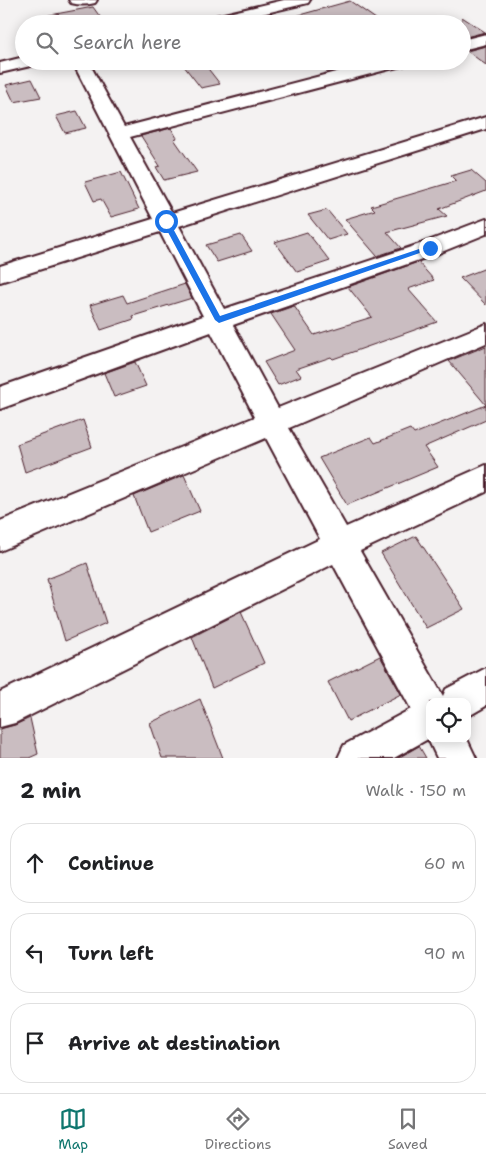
<!DOCTYPE html>
<meta charset="utf-8">
<style>
:root{--surface:#fff;--page:#f2f2f2;--text:#202124;--muted:#757577;--line:#e0e0e0;--accent:#0f766e}
body{margin:0;font-family:"Shantell Sans",sans-serif;background:var(--page);color:var(--text)}
.controls{position:absolute;right:15px;bottom:15px;display:grid;overflow:hidden;border-radius:10px;box-shadow:0 2px 12px #0003}
.controls button{width:45px;height:45px;display:grid;place-items:center;padding:0;border:0;border-bottom:1px solid var(--line);background:var(--surface);color:var(--text);font:25px sans-serif}
.stop{position:absolute;width:15px;height:15px;margin:-11px;border:4px solid #1a73e8;border-radius:50%;background:#fff}
.stop.end{background:#1a73e8;border-color:#fff;box-shadow:0 1px 5px #0008}
.list{margin:0;padding:0;list-style:none}
h2{display:flex;justify-content:space-between;align-items:center;height:65px;margin:0;padding:0 20px;font-size:21px}
h2 small{font-size:16px;font-weight:400;color:var(--muted)}
.list li{display:grid;grid-template-columns:32px 1fr auto;gap:15px;align-items:center;box-sizing:border-box;height:80px;margin:0 10px 10px;padding:0 10px;border:1px solid var(--line);border-radius:20px}
.list b{display:block;font-size:19px;white-space:nowrap}
.list em{font-size:16px;font-style:normal;color:var(--muted)}
.icon{flex:none;width:28px;height:28px;fill:none;stroke:currentColor;stroke-width:2;stroke-linecap:round;stroke-linejoin:round}
.map{position:relative;flex:none;width:486px;height:758px;overflow:hidden}
.search{position:absolute;background:var(--surface);box-shadow:0 2px 12px #0003;left:15px;right:15px;top:15px;height:55px;display:flex;align-items:center;gap:12px;box-sizing:border-box;padding:0 18px;border-radius:28px;color:var(--muted);font-size:19px}
.sheet{height:335px;background:var(--surface)}
nav{display:flex;justify-content:space-around;align-items:center;box-sizing:border-box;height:70px;border-top:1px solid var(--line);background:var(--surface);font-size:14px;color:var(--muted)}
nav a{display:grid;justify-items:center;gap:2px}
nav .on{color:var(--accent)}
.map>svg:first-child{display:block}
.building{fill:#cabdc1;stroke:#4a1f2b}
.lines{fill:none;stroke-linecap:round;stroke-linejoin:round}
.minor-casing{stroke:#4a1f2b;stroke-width:4}
.minor{fill:#fff;fill-rule:evenodd}
.route{fill:#1a73e8}
</style>
<div class="map">
<svg width="486" height="758" viewBox="0 0 486 758">
<rect width="100%" height="100%" fill="#f4f2f2"/>
<filter id="ink" filterUnits="userSpaceOnUse"><feTurbulence type="fractalNoise" baseFrequency=".02" numOctaves="2"/><feDisplacementMap in="SourceGraphic" scale="10" xChannelSelector="R" yChannelSelector="G"/><feConvolveMatrix kernelMatrix="1 2 1 2 8 2 1 2 1" color-interpolation-filters="sRGB"/></filter>
<g filter="url(#ink)">
<g class="building">
<path d="M 350,1 L 383,24 L 286,24 L 285,19 Z"/>
<path d="M 93,7 L 103,21 L 88,24 L 45,24 L 45,16 Z"/>
<path d="M 462,17 L 485,32 L 462,38 Z"/>
<path d="M 486,46 L 486,65 L 467,51 Z"/>
<path d="M 180,61 L 202,61 L 220,84 L 201,88 Z"/>
<path d="M 32,79 L 41,97 L 14,102 L 6,85 Z"/>
<path d="M 77,111 L 86,128 L 65,133 L 56,116 Z"/>
<path d="M 171,128 L 177,138 L 174,139 L 197,172 L 164,180 L 156,167 L 160,166 L 141,136 Z"/>
<path d="M 471,170 L 486,183 L 486,191 L 439,209 L 447,216 L 387,232 L 401,248 L 377,256 L 345,219 L 375,210 L 371,206 L 456,181 L 451,176 Z"/>
<path d="M 121,172 L 139,209 L 111,217 L 101,199 L 94,201 L 85,182 Z"/>
<path d="M 327,210 L 347,234 L 328,240 L 308,215 Z"/>
<path d="M 307,232 L 330,261 L 297,272 L 275,242 Z"/>
<path d="M 241,235 L 252,251 L 217,262 L 206,245 Z"/>
<path d="M 418,262 L 434,280 L 408,289 L 437,322 L 333,359 L 331,357 L 296,369 L 301,376 L 278,385 L 264,362 L 295,350 L 271,314 L 294,306 L 314,335 L 372,317 L 348,287 Z"/>
<path d="M 486,268 L 486,305 L 460,278 Z"/>
<path d="M 185,284 L 192,298 L 133,316 L 134,319 L 101,330 L 90,305 L 123,295 L 127,303 Z"/>
<path d="M 486,346 L 486,420 L 424,447 L 438,467 L 347,505 L 319,458 L 371,437 L 375,443 L 410,429 L 414,434 L 486,405 L 449,361 Z"/>
<path d="M 135,362 L 146,386 L 114,397 L 104,373 Z"/>
<path d="M 83,420 L 92,447 L 25,472 L 17,444 Z"/>
<path d="M 184,475 L 200,511 L 148,532 L 134,496 Z"/>
<path d="M 416,536 L 464,609 L 426,628 L 381,553 Z"/>
<path d="M 87,563 L 106,623 L 65,641 L 47,579 Z"/>
<path d="M 241,612 L 264,663 L 212,688 L 192,637 Z"/>
<path d="M 380,656 L 401,694 L 348,721 L 328,682 Z"/>
<path d="M 200,699 L 223,758 L 162,758 L 150,723 Z"/>
<path d="M 30,718 L 38,754 L 29,758 L 0,758 L 0,729 L 15,725 Z"/>
<path d="M 419,746 L 426,758 L 398,758 Z"/>
</g>
<g class="lines">
<g class="minor-casing">
<g id="minor">
<path d="M 69,0 L 97,0 L 95,3 C 87,5 79,5 71,3 Z"/>
<path d="M 284,0 L 310,0 L 308,3 L 220,24 L 191,24 L 194,21 Z"/>
<path d="M 486,34 L 486,44 L 462,50 L 462,40 Z"/>
<path d="M 24,57 L 24,61 L 37,61 L 35,65 L 0,73 L 0,63 Z"/>
<path d="M 72,61 L 88,61 L 124,127 L 378,61 L 407,61 L 405,65 L 130,137 L 172,213 L 486,117 L 486,129 L 179,226 L 224,309 L 423,243 L 486,219 L 486,234 L 439,253 L 233,325 L 278,408 L 486,324 L 486,343 L 289,428 L 346,527 L 486,465 L 486,492 L 360,551 L 443,696 L 446,689 L 486,668 L 486,706 L 467,717 L 467,702 L 430,702 L 430,739 L 467,739 L 476,758 L 437,758 L 428,739 L 394,758 L 338,758 L 344,745 L 411,709 L 333,564 L 15,723 L 0,727 L 0,692 L 320,539 L 266,438 L 0,551 L 0,521 L 255,417 L 211,332 L 0,409 L 0,387 L 203,316 L 160,232 L 0,282 L 0,266 L 153,219 Z"/>
</g>
</g>
<use href="#minor" class="minor"/>
</g>
</g>
<path class="route" d="M 163,220 L 169,221 L 220,316 L 428,246 L 434,248 L 219,323 L 215,320 L 162,221 Z"/>
</svg>
<div class="controls">
<button><svg class="icon" aria-label="locate" viewBox="0 0 24 24"><circle cx="12" cy="12" r="6"/><path d="M12 2v4M12 18v4M2 12h4M18 12h4"/></svg></button>
</div>
<div class="stop" style="left:166px;top:221px"></div>
<div class="stop end" style="left:430px;top:248px"></div>
<div class="search"><svg class="icon" aria-label="search" viewBox="0 0 24 24"><circle cx="10" cy="10" r="6"/><path d="M15 15l6 6"/></svg>Search here</div>
</div>
<section class="sheet">
<h2>2 min<small>Walk · 150 m</small></h2>
<ul class="list">
<li><svg class="icon" aria-label="ahead" viewBox="0 0 24 24"><path d="M12 20V5M6 11l6-6 6 6"/></svg><div><b>Continue</b></div><em>60 m</em></li>
<li><svg class="icon" aria-label="left" viewBox="0 0 24 24"><path d="M17 20v-9H6M10 6l-5 5 5 5"/></svg><div><b>Turn left</b></div><em>90 m</em></li>
<li><svg class="icon" aria-label="arrive" viewBox="0 0 24 24"><path d="M6 21V4h12l-3 4 3 4H6"/></svg><div><b>Arrive at destination</b></div></li>
</ul>
</section>
<nav>
<a class="on"><svg class="icon" aria-label="map" viewBox="0 0 24 24"><path d="M3 6l6-2 6 2 6-2v14l-6 2-6-2-6 2zM9 4v14M15 6v14"/></svg>Map</a>
<a><svg class="icon" aria-label="directions" viewBox="0 0 24 24"><path d="M12 3l9 9-9 9-9-9zM9 14v-3h6M13 9l2 2-2 2"/></svg>Directions</a>
<a><svg class="icon" aria-label="saved" viewBox="0 0 24 24"><path d="M7 4h10v16l-5-4-5 4z"/></svg>Saved</a>
</nav>
